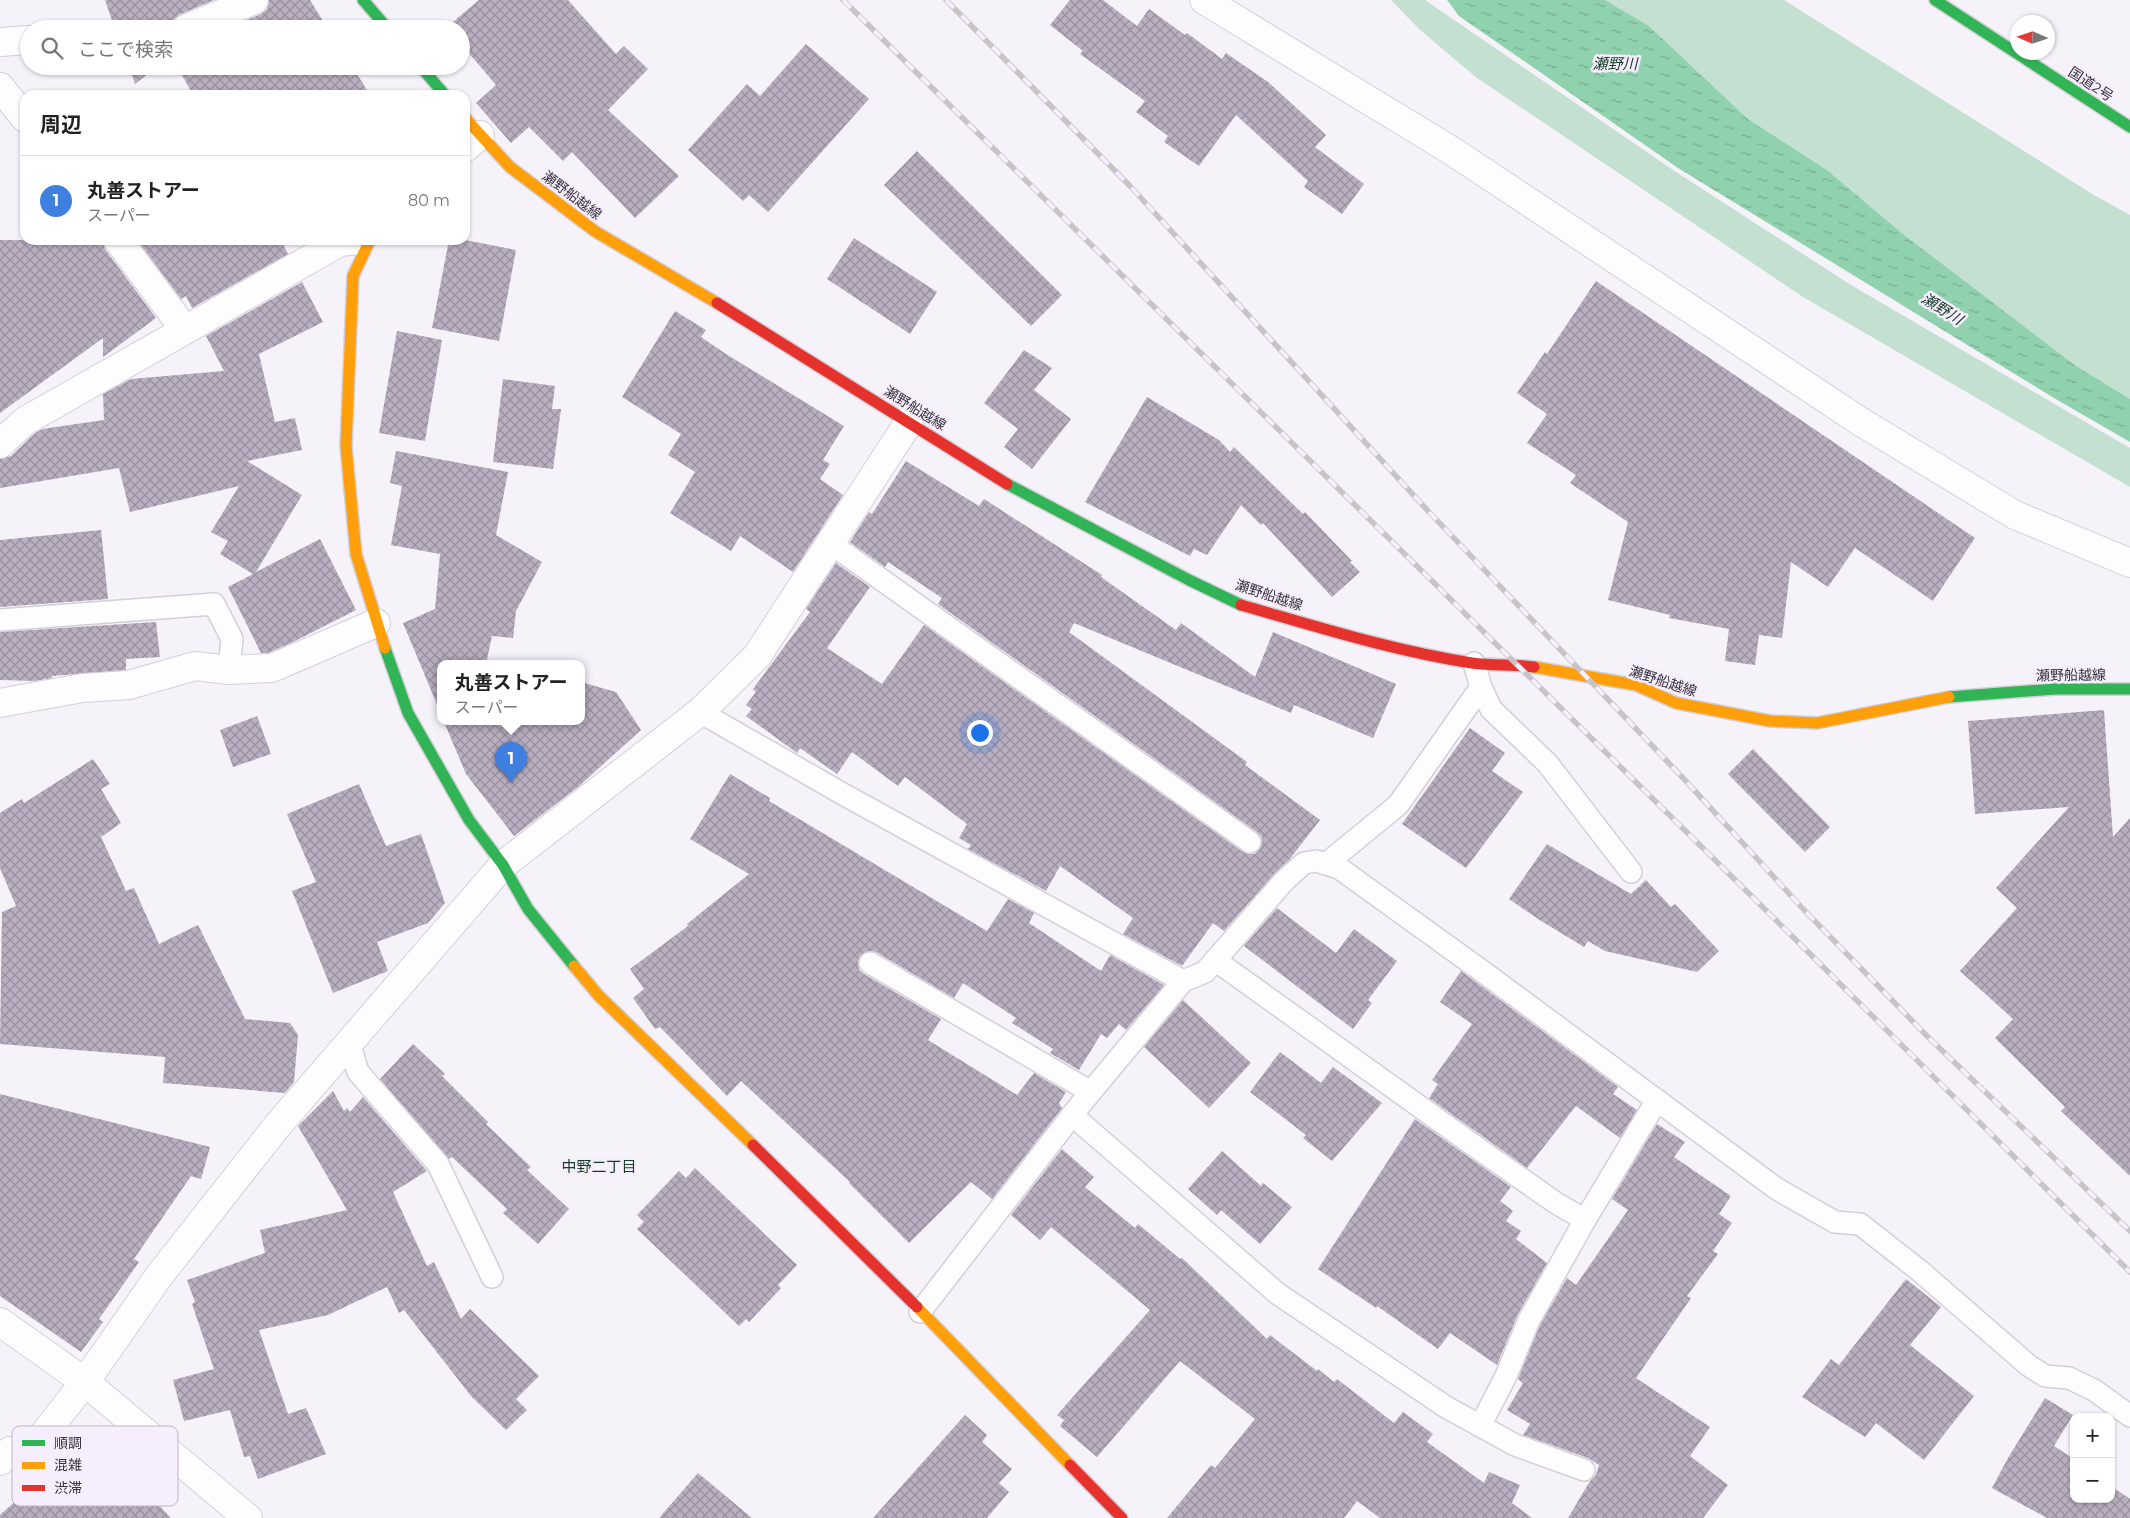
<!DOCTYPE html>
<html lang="ja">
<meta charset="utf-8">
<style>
:root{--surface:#fff;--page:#f6f6f6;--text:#222;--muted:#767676;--line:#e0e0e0;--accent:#1a73e8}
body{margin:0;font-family:Montserrat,"Noto Sans JP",sans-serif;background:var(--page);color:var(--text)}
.controls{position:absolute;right:15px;bottom:15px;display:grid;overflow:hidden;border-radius:10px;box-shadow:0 1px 4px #0004}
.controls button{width:45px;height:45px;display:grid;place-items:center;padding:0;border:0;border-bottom:1px solid var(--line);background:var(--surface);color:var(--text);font:25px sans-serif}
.compass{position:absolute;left:2010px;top:15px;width:45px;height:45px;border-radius:50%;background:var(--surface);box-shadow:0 1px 4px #0004;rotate:273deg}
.you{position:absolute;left:979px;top:732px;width:18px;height:18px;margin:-12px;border:4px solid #fff;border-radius:50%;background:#1a73e8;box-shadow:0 0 0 8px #1a73e833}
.badge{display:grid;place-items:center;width:32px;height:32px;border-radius:50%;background:var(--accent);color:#fff;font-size:16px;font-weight:700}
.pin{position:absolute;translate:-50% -41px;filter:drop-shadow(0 1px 2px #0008)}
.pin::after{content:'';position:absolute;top:26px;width:18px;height:15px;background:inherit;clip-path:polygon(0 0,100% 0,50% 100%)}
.popup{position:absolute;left:437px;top:660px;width:148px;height:65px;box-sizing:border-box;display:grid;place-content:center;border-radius:10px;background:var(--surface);filter:drop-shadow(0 1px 4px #0005);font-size:16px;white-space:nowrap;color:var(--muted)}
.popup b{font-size:19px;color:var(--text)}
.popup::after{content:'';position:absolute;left:50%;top:100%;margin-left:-10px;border:10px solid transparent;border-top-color:var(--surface)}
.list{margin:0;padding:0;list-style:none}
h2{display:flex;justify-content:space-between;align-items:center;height:65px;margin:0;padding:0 20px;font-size:21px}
h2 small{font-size:16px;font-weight:400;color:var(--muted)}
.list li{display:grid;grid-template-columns:32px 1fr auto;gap:15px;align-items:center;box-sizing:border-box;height:90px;padding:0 20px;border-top:1px solid var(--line)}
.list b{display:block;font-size:19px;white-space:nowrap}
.list p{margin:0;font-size:16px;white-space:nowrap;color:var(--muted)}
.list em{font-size:16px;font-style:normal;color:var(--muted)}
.icon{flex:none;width:28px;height:28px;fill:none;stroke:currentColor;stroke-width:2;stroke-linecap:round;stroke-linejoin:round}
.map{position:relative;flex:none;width:2130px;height:1518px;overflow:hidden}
.search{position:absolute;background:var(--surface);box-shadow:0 1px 4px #0004;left:20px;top:20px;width:450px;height:55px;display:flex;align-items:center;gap:12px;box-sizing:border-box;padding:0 18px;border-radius:28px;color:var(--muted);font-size:19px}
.panel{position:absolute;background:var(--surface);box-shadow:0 1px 4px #0004;left:20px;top:90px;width:450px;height:155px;border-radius:15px}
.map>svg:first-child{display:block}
.grass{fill:#c4e0d1}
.water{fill:url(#water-ripples)}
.building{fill:url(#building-cross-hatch)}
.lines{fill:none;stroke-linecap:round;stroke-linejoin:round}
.lane-casing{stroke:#d4cfd7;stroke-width:24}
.street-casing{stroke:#d4cfd7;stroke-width:30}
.fast-casing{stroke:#d4cfd7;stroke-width:14}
.slow-casing{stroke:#d4cfd7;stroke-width:14}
.jam-casing{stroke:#d4cfd7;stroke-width:14}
.lane{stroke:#fefdfe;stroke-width:21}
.street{stroke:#fefdfe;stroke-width:28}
.fast{stroke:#30b455;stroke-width:11}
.slow{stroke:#ff9f0a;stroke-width:11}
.jam{stroke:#e5322d;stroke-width:11}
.rail-casing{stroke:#c6c4c6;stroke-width:5.5}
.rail{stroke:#f7eefd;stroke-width:4;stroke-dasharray:11;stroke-linecap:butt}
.labels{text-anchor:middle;stroke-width:5;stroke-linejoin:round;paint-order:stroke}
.street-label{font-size:14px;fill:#36313b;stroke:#f7eefd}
.water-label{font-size:15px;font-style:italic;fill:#113a24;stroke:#f7eefd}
.neighbourhood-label{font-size:15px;fill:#143c26;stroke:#f7eefd}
.key{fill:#f7eefd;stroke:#bdb5c3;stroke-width:1}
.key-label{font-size:14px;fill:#36313b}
</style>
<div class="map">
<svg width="2130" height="1518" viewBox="0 0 2130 1518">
<defs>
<pattern id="water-ripples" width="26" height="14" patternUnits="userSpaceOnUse" patternTransform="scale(1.25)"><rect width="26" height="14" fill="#91d2ae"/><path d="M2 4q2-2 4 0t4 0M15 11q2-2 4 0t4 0" fill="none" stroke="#77ab8f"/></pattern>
<pattern id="building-cross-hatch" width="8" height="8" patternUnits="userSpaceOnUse" patternTransform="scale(1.25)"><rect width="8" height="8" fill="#baafc1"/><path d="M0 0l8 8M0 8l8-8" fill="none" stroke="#988f9e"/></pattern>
</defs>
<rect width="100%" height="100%" fill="#f6f2fa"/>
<g class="grass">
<path d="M 1391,0 L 1425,0 L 1673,170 L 1851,285 L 2130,448 L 2130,487 L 1803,297 L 1477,78 L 1419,29 Z"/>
<path d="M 1605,0 L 1784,0 L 2094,195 L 2130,215 L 2130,399 L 2076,367 L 1903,234 L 1827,170 L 1748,119 L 1649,26 Z"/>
</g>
<path class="water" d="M 1447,0 L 1605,0 L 1649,26 L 1748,119 L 1827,170 L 1903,234 L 2076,366 L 2130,399 L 2130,442 L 2054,398 L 1678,168 L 1459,16 Z"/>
<g class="building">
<path d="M 105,0 L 214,0 L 179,15 L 173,20 L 171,29 L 115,29 Z"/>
<path d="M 269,0 L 310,0 L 328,29 L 226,29 L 261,14 L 267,9 Z"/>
<path d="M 479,0 L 568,0 L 616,54 L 624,46 L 648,69 L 608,110 L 679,176 L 635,218 L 572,152 L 563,161 L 529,127 L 511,143 L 476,103 L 496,85 L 461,44 L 461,29 L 448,29 L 447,27 Z"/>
<path d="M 1070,0 L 1103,0 L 1137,26 L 1149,9 L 1185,35 L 1187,33 L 1222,59 L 1226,53 L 1268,82 L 1326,135 L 1315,147 L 1364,184 L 1342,214 L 1304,187 L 1308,181 L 1236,115 L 1199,166 L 1164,142 L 1168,136 L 1136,112 L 1145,101 L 1080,54 L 1083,51 L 1050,25 Z"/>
<path d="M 806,44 L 869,99 L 768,212 L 749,195 L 743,201 L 688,150 L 747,84 L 760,96 Z"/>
<path d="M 129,66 L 158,66 L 135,84 Z"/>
<path d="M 177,66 L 352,66 L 370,95 L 193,95 Z"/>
<path d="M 917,151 L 1062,295 L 1031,326 L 884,185 Z"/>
<path d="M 854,238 L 937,292 L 910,334 L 827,279 Z"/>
<path d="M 0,240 L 103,240 L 105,249 L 156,318 L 103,357 L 103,338 L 0,413 Z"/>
<path d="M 148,240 L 281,240 L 288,254 L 192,308 L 186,296 L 181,299 L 141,245 Z"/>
<path d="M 449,240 L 465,240 L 516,250 L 499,341 L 432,328 Z"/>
<path d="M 1596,281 L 1975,538 L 1933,601 L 1855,548 L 1828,587 L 1791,562 L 1782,638 L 1759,635 L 1755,665 L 1725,661 L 1729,629 L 1669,618 L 1670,615 L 1608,600 L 1628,522 L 1570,483 L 1576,475 L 1527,443 L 1547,414 L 1517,393 L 1545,352 L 1547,354 Z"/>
<path d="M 302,282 L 323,322 L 259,354 L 275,422 L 295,418 L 302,450 L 247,461 L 302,495 L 256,572 L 320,539 L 356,610 L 293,642 L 268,653 L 261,653 L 228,587 L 253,574 L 220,554 L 228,541 L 211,532 L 239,486 L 130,512 L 119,468 L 0,488 L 0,459 L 11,456 L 34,434 L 42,429 L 104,420 L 103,394 L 131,379 L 224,371 L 206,336 Z"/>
<path d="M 675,311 L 706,330 L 701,337 L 726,354 L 844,426 L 823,460 L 830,464 L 820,479 L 843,495 L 793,572 L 740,536 L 731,551 L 670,513 L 695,472 L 668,455 L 681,434 L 622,397 Z"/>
<path d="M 397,331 L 442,340 L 425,441 L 379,433 Z"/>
<path d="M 1024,350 L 1052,368 L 1034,390 L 1071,419 L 1032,469 L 1004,447 L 1018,429 L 984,403 Z"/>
<path d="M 503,379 L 555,386 L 552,409 L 561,409 L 553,469 L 493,462 Z"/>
<path d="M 1147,397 L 1219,440 L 1230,452 L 1234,447 L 1303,514 L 1305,512 L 1352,561 L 1350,562 L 1360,572 L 1332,597 L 1263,523 L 1261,525 L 1241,505 L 1207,555 L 1194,549 L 1190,556 L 1085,502 Z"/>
<path d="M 396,451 L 508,472 L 496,535 L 542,562 L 516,611 L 513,638 L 492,636 L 486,664 L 441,664 L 441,714 L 403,623 L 435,609 L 440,554 L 391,545 L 402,486 L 390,483 Z"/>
<path d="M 906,461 L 979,506 L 984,499 L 1102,575 L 1101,577 L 1176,630 L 1181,623 L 1255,677 L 1273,632 L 1396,684 L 1373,738 L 1294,705 L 1291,713 L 1074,623 L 1069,632 L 1247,762 L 1245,765 L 1320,820 L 1289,860 L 1275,873 L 1224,931 L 1213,923 L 1182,966 L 1123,934 L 1133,918 L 1060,866 L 1046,891 L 968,849 L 971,845 L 959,838 L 967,824 L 905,777 L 898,786 L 852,752 L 837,774 L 800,748 L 797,753 L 746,716 L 752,709 L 746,705 L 756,692 L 753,689 L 810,612 L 806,609 L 836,563 L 870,587 L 827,648 L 882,684 L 924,625 L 1243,852 L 1248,854 L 1255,854 L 1260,849 L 1262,837 L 1257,832 L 938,604 L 942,598 L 888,562 L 885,567 L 850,542 L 869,512 L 872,514 Z"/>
<path d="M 101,530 L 108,599 L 0,607 L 0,540 Z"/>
<path d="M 156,622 L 160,657 L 126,659 L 126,670 L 52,676 L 52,678 L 35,681 L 0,680 L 0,632 Z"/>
<path d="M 581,682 L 616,692 L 641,730 L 578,787 L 514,836 L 466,774 L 444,722 L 581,722 Z"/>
<path d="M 2104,710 L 2113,837 L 2130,818 L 2130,1176 L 2061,1111 L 2065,1107 L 1995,1038 L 2013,1019 L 1960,971 L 2017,908 L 1996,888 L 2069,807 L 1975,814 L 1968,721 Z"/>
<path d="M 257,716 L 271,754 L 233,767 L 220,730 Z"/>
<path d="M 1470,728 L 1505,753 L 1492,771 L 1523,792 L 1466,868 L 1402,824 Z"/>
<path d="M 1753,749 L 1830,827 L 1805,852 L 1728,774 Z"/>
<path d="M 93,759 L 110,784 L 101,789 L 121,823 L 101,837 L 126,891 L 134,888 L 159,944 L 198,925 L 245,1019 L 290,1023 L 298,1035 L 294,1082 L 285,1093 L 163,1083 L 165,1057 L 0,1044 L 2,912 L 16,906 L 0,868 L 0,813 L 22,799 L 24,803 Z"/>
<path d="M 730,774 L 770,798 L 769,801 L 987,931 L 1008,899 L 1034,913 L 1029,923 L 1101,971 L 1110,955 L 1164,985 L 1126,1030 L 1119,1024 L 1107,1038 L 1101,1034 L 1079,1070 L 1050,1053 L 1053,1049 L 1012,1023 L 1016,1018 L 963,983 L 954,998 L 876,952 L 870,951 L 860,956 L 858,963 L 859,970 L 864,974 L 941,1019 L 928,1040 L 1017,1095 L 1034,1073 L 1066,1092 L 1059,1103 L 1062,1108 L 992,1199 L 971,1182 L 909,1243 L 849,1183 L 850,1182 L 741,1081 L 727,1096 L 660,1027 L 655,1029 L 633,998 L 644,989 L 630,969 L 688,926 L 687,924 L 749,874 L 690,839 Z"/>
<path d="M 359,784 L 386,846 L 421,834 L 445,903 L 428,923 L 377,942 L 388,971 L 333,993 L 292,891 L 316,882 L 287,814 Z"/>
<path d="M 1547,844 L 1631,894 L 1646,880 L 1671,907 L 1675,904 L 1719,951 L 1697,972 L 1605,951 L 1588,941 L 1584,947 L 1538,919 L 1509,899 Z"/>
<path d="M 1277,908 L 1336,953 L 1354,929 L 1397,961 L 1368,1000 L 1372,1003 L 1353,1029 L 1244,946 Z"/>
<path d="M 1461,971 L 1618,1087 L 1613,1094 L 1637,1110 L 1620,1138 L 1576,1106 L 1527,1168 L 1429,1098 L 1438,1084 L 1432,1080 L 1472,1024 L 1440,1002 Z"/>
<path d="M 1183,1000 L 1251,1063 L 1209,1108 L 1144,1047 Z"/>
<path d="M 413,1044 L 445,1074 L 442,1076 L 488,1122 L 486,1124 L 531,1167 L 527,1170 L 569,1209 L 538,1244 L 503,1213 L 507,1209 L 452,1157 L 449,1159 L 380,1079 Z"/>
<path d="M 1280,1052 L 1321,1083 L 1333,1067 L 1382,1103 L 1332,1161 L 1303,1138 L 1306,1135 L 1250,1092 Z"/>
<path d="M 333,1091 L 344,1111 L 347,1108 L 350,1112 L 363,1097 L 427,1171 L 393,1192 L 427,1266 L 434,1262 L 461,1319 L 470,1309 L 539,1376 L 516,1399 L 527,1410 L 506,1430 L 471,1396 L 404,1310 L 399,1313 L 387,1287 L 328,1315 L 259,1330 L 288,1414 L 306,1408 L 326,1454 L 258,1479 L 250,1456 L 244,1457 L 230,1410 L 184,1421 L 173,1380 L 214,1369 L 192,1304 L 195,1302 L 187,1280 L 265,1253 L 260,1230 L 347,1210 L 298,1126 Z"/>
<path d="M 0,1094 L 210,1147 L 201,1179 L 191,1176 L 134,1259 L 139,1262 L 99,1319 L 103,1322 L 81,1352 L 0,1296 Z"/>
<path d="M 1415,1119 L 1511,1187 L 1500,1201 L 1513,1211 L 1506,1221 L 1521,1231 L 1516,1239 L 1547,1263 L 1518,1314 L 1497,1365 L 1450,1333 L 1438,1349 L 1377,1306 L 1376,1308 L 1318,1269 Z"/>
<path d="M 1657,1124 L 1685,1142 L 1674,1157 L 1731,1196 L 1719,1214 L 1732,1223 L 1713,1251 L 1718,1254 L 1687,1296 L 1691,1298 L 1636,1378 L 1710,1427 L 1690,1456 L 1728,1485 L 1703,1518 L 1568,1518 L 1590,1481 L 1596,1475 L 1599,1465 L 1588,1458 L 1523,1435 L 1530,1424 L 1507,1410 L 1523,1383 L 1518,1379 L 1540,1325 L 1567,1278 L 1576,1285 L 1628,1210 L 1612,1199 Z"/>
<path d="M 1062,1149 L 1094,1177 L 1085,1187 L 1135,1228 L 1138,1224 L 1180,1259 L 1182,1258 L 1267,1339 L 1270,1335 L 1317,1371 L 1318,1369 L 1334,1382 L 1337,1379 L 1394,1423 L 1403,1412 L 1433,1434 L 1427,1442 L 1484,1483 L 1489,1472 L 1520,1485 L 1512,1503 L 1532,1518 L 1380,1518 L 1357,1501 L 1344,1518 L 1167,1518 L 1211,1465 L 1215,1468 L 1255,1419 L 1180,1361 L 1097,1457 L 1060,1426 L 1064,1420 L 1057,1415 L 1150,1310 L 1051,1227 L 1040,1240 L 1011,1215 Z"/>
<path d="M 1222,1151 L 1261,1186 L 1263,1183 L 1292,1207 L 1260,1244 L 1221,1210 L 1217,1215 L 1188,1189 Z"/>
<path d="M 695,1168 L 797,1265 L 778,1285 L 781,1288 L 749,1322 L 746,1319 L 739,1326 L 637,1229 L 644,1222 L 637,1215 L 679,1171 L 686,1178 Z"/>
<path d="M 1906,1279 L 1941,1307 L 1910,1345 L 1974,1396 L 1924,1460 L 1876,1423 L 1865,1437 L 1802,1397 L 1831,1359 L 1839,1365 Z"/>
<path d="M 2045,1398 L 2073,1415 L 2054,1446 L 2074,1459 L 2074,1499 L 2111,1499 L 2111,1486 L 2130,1499 L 2130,1518 L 2047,1518 L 1992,1488 L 2008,1458 Z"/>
<path d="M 965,1415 L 987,1435 L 982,1442 L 1012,1469 L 999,1483 L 1009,1492 L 987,1518 L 873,1518 Z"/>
<path d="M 78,1430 L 90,1441 L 94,1437 L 171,1518 L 0,1518 L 0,1515 L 43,1476 L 39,1471 Z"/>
<path d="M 698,1473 L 752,1518 L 659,1518 Z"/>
</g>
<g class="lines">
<g class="lane-casing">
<g id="lane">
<path d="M 830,543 L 1250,842"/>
<path d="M 0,620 L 214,604 L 232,639 L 229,670"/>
<path d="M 1481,687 L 1491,709 L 1548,764 L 1631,872"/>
<path d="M 700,712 L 841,793 L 1183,981"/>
<path d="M 1327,863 L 1398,805 L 1481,687 L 1474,663"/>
<path d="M 1215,960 L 1483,1152 L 1556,1203 L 1585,1220"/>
<path d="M 870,963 L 1091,1092"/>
<path d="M 349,1042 L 358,1072 L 438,1164 L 492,1277"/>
<path d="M 1072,1115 L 1278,1294 L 1446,1407 L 1515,1445 L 1584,1470"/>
<path d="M 920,1312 L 1080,1105 L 1183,981 L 1205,972 L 1284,881 L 1304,863 L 1316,861 L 1339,868 L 1482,971 L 1777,1189 L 1835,1222 L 1860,1224 L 1920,1271 L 2028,1365 L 2045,1376 L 2069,1378 L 2094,1390 L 2130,1416"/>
<path d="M 1480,1426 L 1506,1376 L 1529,1320 L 1585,1220 L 1657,1100"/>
</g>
</g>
<g class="street-casing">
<g id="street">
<path d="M 1204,0 L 1452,151 L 1861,422 L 2015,515 L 2130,563"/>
<path d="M 186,29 L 254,0"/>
<path d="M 0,42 L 29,40"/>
<path d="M 0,87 L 25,118"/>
<path d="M 465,148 L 480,135"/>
<path d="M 118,240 L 185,330"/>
<path d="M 0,444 L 25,421 L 340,242 L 360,240"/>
<path d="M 0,703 L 82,688 L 129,685 L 195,666 L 229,670 L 272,668 L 376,623"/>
<path d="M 0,1322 L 85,1382 L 248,1518"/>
<path d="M 0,1461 L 10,1451 L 25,1458 L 85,1382 L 159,1276 L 278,1125 L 503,865 L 700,712 L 757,656 L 909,422"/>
</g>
</g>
<g class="fast-casing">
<g id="fast">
<path d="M 363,0 L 388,29"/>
<path d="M 1935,0 L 2130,127"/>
<path d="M 420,66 L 445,95"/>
<path d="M 1007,484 L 1189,580 L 1241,605"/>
<path d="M 385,648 L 408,713 L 469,820 L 503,865 L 528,909 L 574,966"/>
<path d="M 1949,697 L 2055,689 L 2130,689"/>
</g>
</g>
<g class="slow-casing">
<g id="slow">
<path d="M 465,118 L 510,167 L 596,232 L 717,303"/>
<path d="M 370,240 L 353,276 L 346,446 L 356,554 L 385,648"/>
<path d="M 1534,667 L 1636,685 L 1676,703 L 1770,721 L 1817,723 L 1949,697"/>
<path d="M 574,966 L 599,996 L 753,1145"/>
<path d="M 917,1307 L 1070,1465"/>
</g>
</g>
<g class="jam-casing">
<g id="jam">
<path d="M 717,303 L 1007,484"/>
<path d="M 1241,605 C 1318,627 1394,651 1472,663 C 1493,666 1513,664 1534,667"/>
<path d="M 753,1145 L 917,1307"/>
<path d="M 1070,1465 L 1122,1518"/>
</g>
</g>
<use href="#lane" class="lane"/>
<use href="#street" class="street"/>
<use href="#fast" class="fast"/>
<use href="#slow" class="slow"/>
<use href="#jam" class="jam"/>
<g class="rail-casing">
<g id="rail">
<path d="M 843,0 L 1796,940 L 2130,1272"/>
<path d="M 946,0 L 1130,186 L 1429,512 L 1684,779 L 1805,911 L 1927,1036 L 2130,1231"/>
</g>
</g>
<use href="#rail" class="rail"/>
</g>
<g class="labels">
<g class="street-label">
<text transform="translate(2091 84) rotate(33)" y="5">国道2号</text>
<text transform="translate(572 195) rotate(37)" y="5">瀬野船越線</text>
<text transform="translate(915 408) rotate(32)" y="5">瀬野船越線</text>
<text transform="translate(1269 595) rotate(18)" y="5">瀬野船越線</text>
<text transform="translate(2071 675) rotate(-1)" y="5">瀬野船越線</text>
<text transform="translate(1663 681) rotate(18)" y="5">瀬野船越線</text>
</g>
<g class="water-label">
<text x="1615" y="69">瀬野川</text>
<text transform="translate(1942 309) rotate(32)" y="5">瀬野川</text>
</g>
<g class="neighbourhood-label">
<text x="599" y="1172">中野二丁目</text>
</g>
</g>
<rect x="12" y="1426" width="166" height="80" rx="8" class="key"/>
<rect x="22" y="1440" width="23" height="6" fill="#30b455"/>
<rect x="22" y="1462" width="23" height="7" fill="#ff9f0a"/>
<rect x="22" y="1485" width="23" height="6" fill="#e5322d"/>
<g class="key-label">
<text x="54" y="1448">順調</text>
<text x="54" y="1470">混雑</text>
<text x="54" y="1493">渋滞</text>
</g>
</svg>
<div class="controls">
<button>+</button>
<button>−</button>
</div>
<svg class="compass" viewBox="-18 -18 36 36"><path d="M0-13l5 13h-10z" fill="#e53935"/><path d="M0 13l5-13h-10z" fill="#767676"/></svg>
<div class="you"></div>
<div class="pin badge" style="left:511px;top:783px;background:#3f7fe0">1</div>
<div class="popup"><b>丸善ストアー</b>スーパー</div>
<div class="search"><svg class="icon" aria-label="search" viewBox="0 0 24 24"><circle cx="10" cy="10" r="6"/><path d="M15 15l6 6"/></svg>ここで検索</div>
<section class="panel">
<h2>周辺<small></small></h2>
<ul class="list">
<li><span class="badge" style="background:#3f7fe0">1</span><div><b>丸善ストアー</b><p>スーパー</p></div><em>80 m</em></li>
</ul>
</section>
</div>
